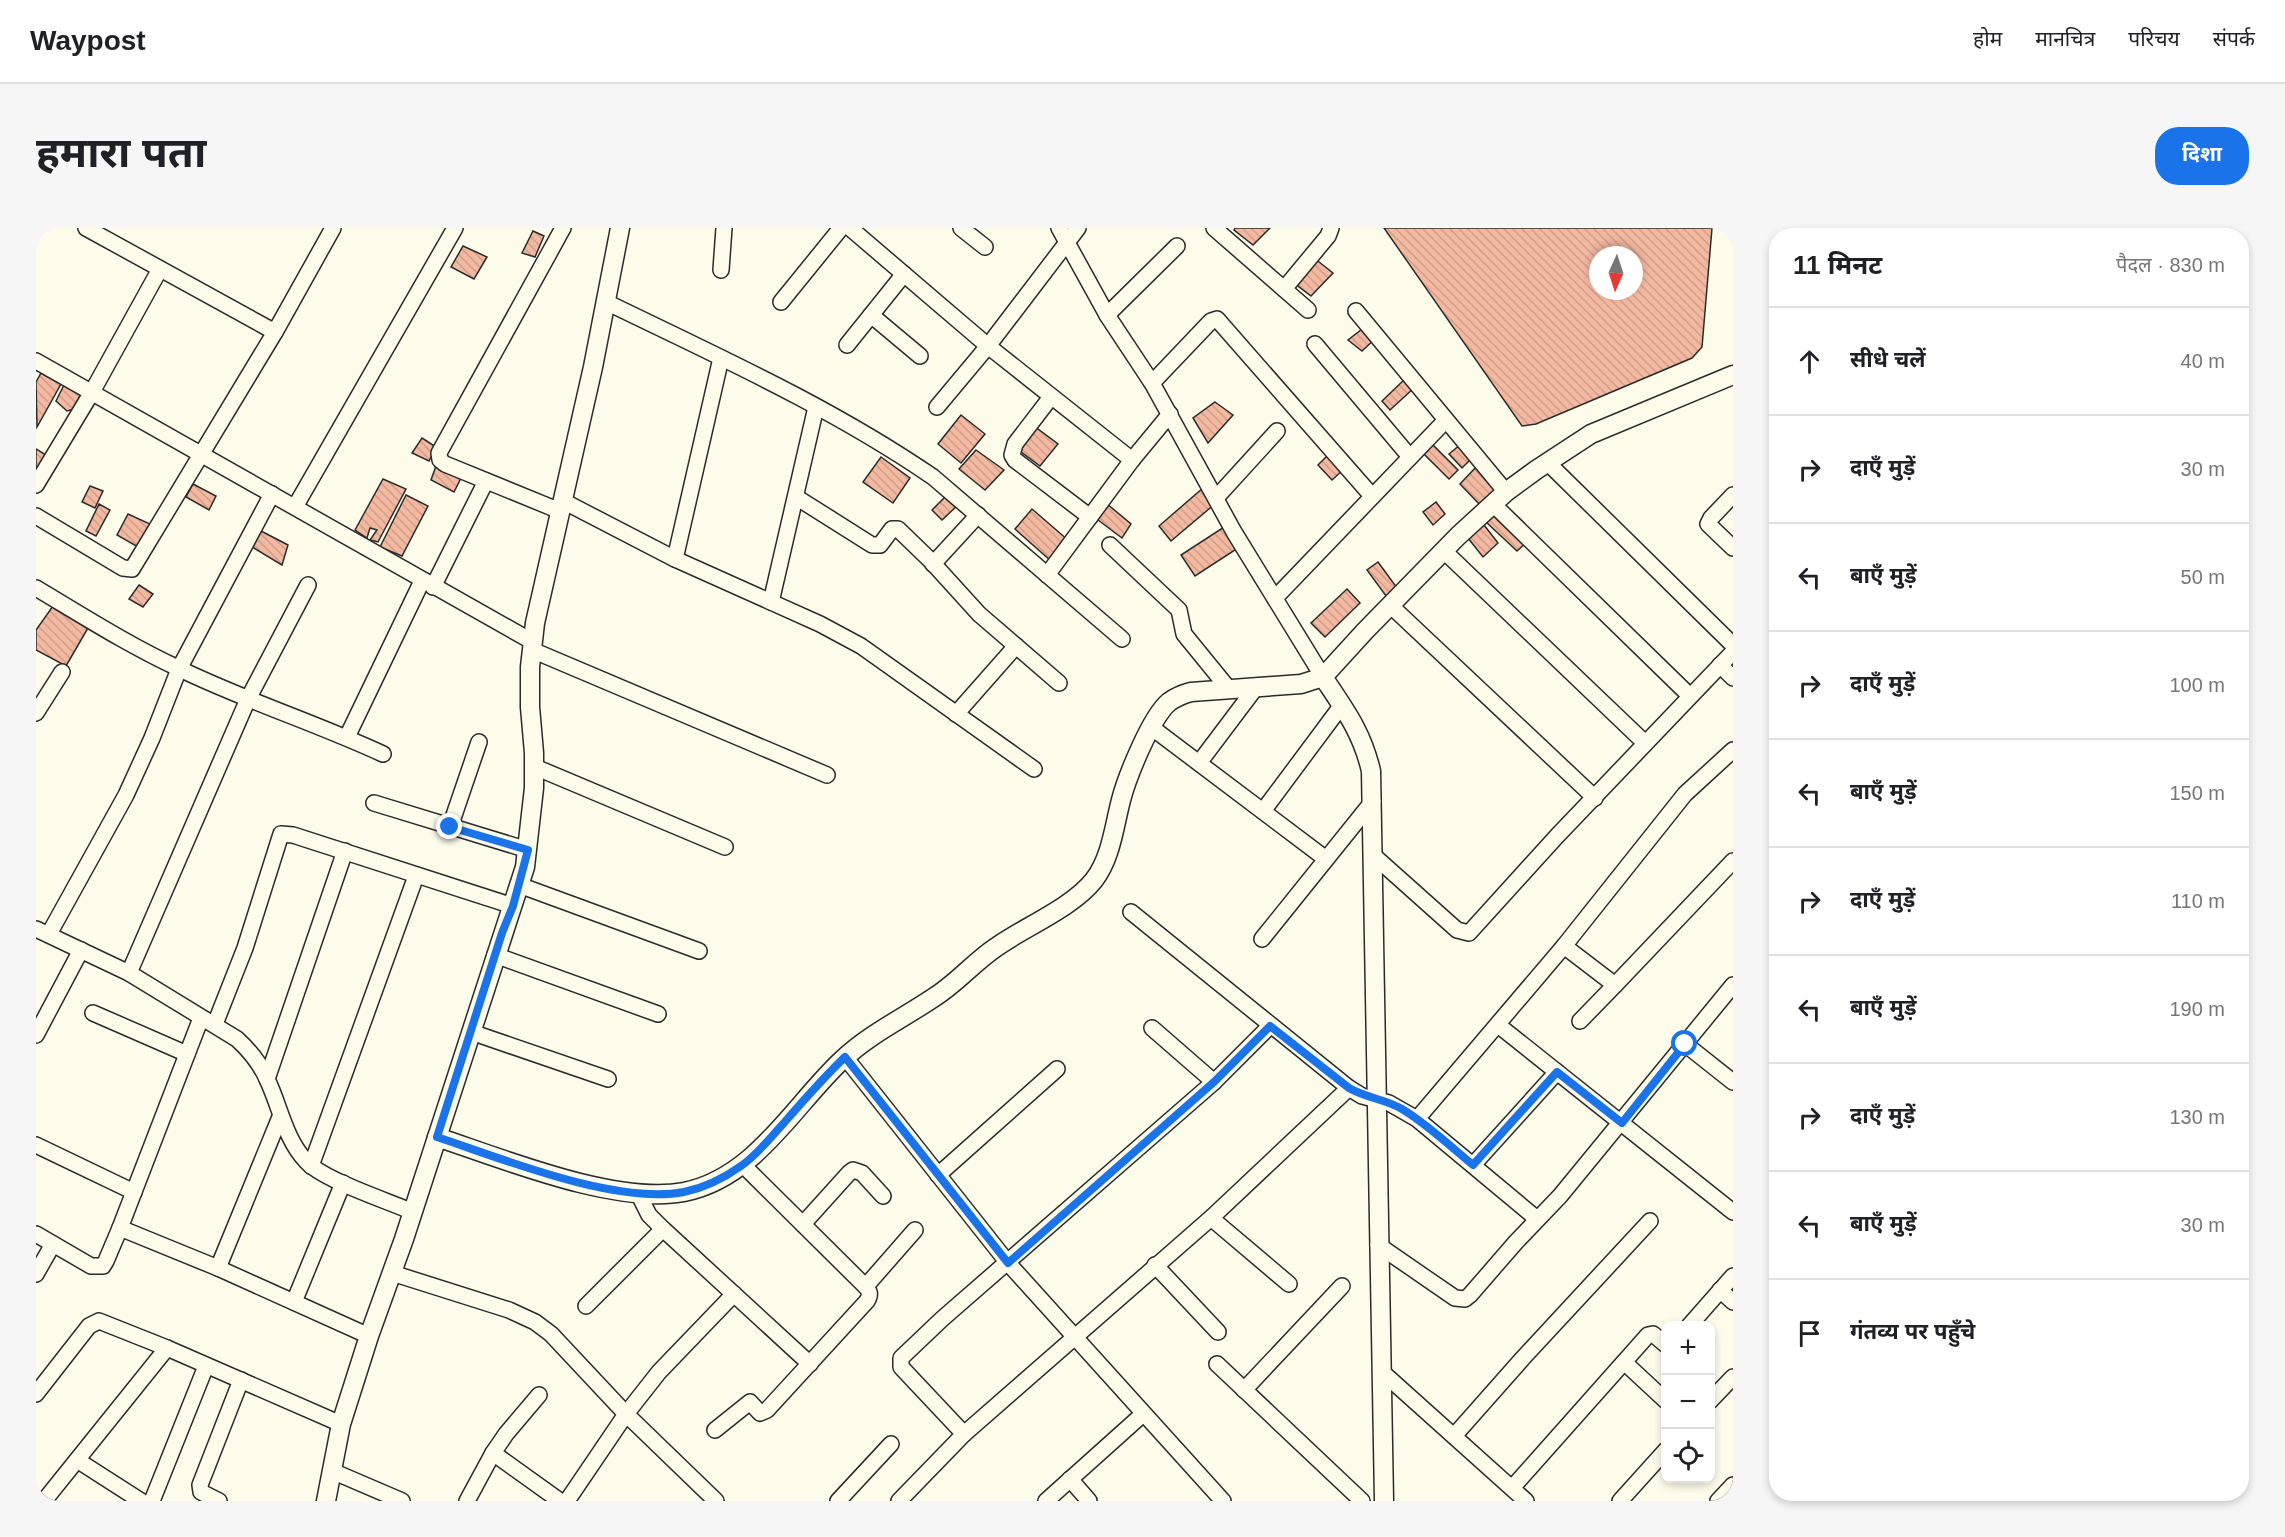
<!DOCTYPE html>
<html lang="hi">
<meta charset="utf-8">
<style>
:root{--surface:#fff;--page:#f6f6f6;--text:#202124;--muted:#757577;--line:#e0e0e0;--accent:#1a73e8}
body{margin:0;font-family:Helvetica,"Noto Sans Devanagari",sans-serif;background:var(--page);color:var(--text)}
.controls{position:absolute;right:18px;bottom:18px;display:grid;overflow:hidden;border-radius:12px;box-shadow:0 3px 9px #0003}
.controls button{width:54px;height:54px;display:grid;place-items:center;padding:0;border:0;border-bottom:2px solid var(--line);background:var(--surface);color:var(--text);font:30px sans-serif}
.compass{position:absolute;left:1553px;top:18px;width:54px;height:54px;border-radius:50%;background:var(--surface);box-shadow:0 3px 9px #0003;rotate:183deg}
.stop{position:absolute;width:18px;height:18px;margin:-14px;border:4px solid #1a73e8;border-radius:50%;background:#fff}
.stop.end{background:#1a73e8;border-color:#fff;box-shadow:0 2px 6px #0008}
.list{margin:0;padding:0;list-style:none}
h2{display:flex;justify-content:space-between;align-items:center;height:78px;margin:0;padding:0 24px;font-size:26px}
h2 small{font-size:20px;font-weight:400;color:var(--muted)}
.list li{display:grid;grid-template-columns:39px 1fr auto;gap:18px;align-items:center;box-sizing:border-box;height:108px;padding:0 24px;border-top:2px solid var(--line)}
.list b{display:block;font-size:22px;white-space:nowrap}
.list em{font-size:20px;font-style:normal;color:var(--muted)}
.icon{flex:none;width:33px;height:33px;fill:none;stroke:currentColor;stroke-width:2;stroke-linecap:round;stroke-linejoin:round}
.map{position:relative;flex:none;width:1697px;height:1273px;overflow:hidden;border-radius:24px}
header{display:flex;align-items:center;gap:36px;box-sizing:border-box;height:84px;padding:0 30px;background:var(--surface);border-bottom:2px solid var(--line)}
header strong{font-size:28px}
nav{display:flex;gap:33px;margin-inline-start:auto;font-size:21px}
.intro{display:flex;align-items:center;justify-content:space-between;box-sizing:border-box;height:144px;padding:0 36px}
h1{margin:0;font-size:42px}
.button{padding:15px 27px;border-radius:24px;background:var(--accent);color:#fff;font-size:21px;font-weight:700}
main{display:flex;gap:36px;padding:0 36px}
aside{flex:1;background:var(--surface);border-radius:24px;box-shadow:0 3px 9px #0003}
.map>svg:first-child{display:block}
.building{fill:url(#building-back-hatch);stroke:#2b2b2b;stroke-width:1.5;fill-rule:evenodd}
.lines{fill:none;stroke-linecap:round;stroke-linejoin:round}
.minor-casing{stroke:#2b2b2b;stroke-width:18}
.tertiary-casing{stroke:#2b2b2b;stroke-width:21}
.minor{stroke:#fdfbea;stroke-width:15}
.tertiary{stroke:#fdfbea;stroke-width:18}
.route{stroke:#1a73e8;stroke-width:8}
</style>
<header>
<strong>Waypost</strong>
<nav><a>होम</a><a>मानचित्र</a><a>परिचय</a><a>संपर्क</a></nav>
</header>
<div class="intro"><h1>हमारा पता</h1><a class="button">दिशा</a></div>
<main>
<div class="map">
<svg width="1697" height="1273" viewBox="0 0 1697 1273">
<defs>
<pattern id="building-back-hatch" width="6" height="6" patternUnits="userSpaceOnUse" patternTransform="scale(1.5)"><rect width="6" height="6" fill="#f2b8a0"/><path d="M-1 5l2 2M0 0l6 6M5-1l2 2" fill="none" stroke="#d09e8a"/></pattern>
</defs>
<rect width="100%" height="100%" fill="#fdfbea"/>
<g class="building">
<path d="M 1199,0 L 1234,0 L 1217,17 L 1198,2 Z"/>
<path d="M 1348,0 L 1676,0 L 1666,119 L 1656,130 L 1500,196 L 1486,198 ZM 1562,27 L 1598,27 L 1598,63 L 1562,63 Z"/>
<path d="M 497,3 L 508,8 L 499,29 L 486,25 Z"/>
<path d="M 427,18 L 451,29 L 438,51 L 415,39 Z"/>
<path d="M 1278,30 L 1297,45 L 1275,68 L 1258,55 Z"/>
<path d="M 1330,98 L 1340,110 L 1326,123 L 1312,112 Z"/>
<path d="M 5,145 L 25,156 L 1,199 L 0,154 Z"/>
<path d="M 1370,150 L 1379,159 L 1354,182 L 1346,173 Z"/>
<path d="M 28,157 L 50,168 L 42,180 L 31,183 L 20,173 Z"/>
<path d="M 1179,174 L 1197,187 L 1172,215 L 1157,190 Z"/>
<path d="M 925,187 L 949,206 L 925,235 L 902,216 Z"/>
<path d="M 998,198 L 1022,216 L 1004,238 L 981,221 Z"/>
<path d="M 386,210 L 400,219 L 393,233 L 376,225 Z"/>
<path d="M 1394,214 L 1422,242 L 1413,251 L 1388,226 Z"/>
<path d="M 1425,216 L 1437,229 L 1426,240 L 1413,226 Z"/>
<path d="M 0,221 L 10,227 L 2,240 L 0,238 Z"/>
<path d="M 940,222 L 968,242 L 949,262 L 923,241 Z"/>
<path d="M 1294,225 L 1309,240 L 1296,252 L 1282,237 Z"/>
<path d="M 845,229 L 874,250 L 857,275 L 827,254 Z"/>
<path d="M 1443,236 L 1466,264 L 1446,279 L 1424,256 Z"/>
<path d="M 400,238 L 425,250 L 418,264 L 395,252 Z"/>
<path d="M 347,251 L 370,261 L 342,314 L 334,312 L 341,302 L 334,300 L 331,310 L 319,302 Z"/>
<path d="M 157,256 L 180,268 L 173,282 L 150,269 Z"/>
<path d="M 54,258 L 67,263 L 59,280 L 46,274 Z"/>
<path d="M 1167,260 L 1180,275 L 1135,313 L 1123,298 Z"/>
<path d="M 913,265 L 923,276 L 906,292 L 896,282 Z"/>
<path d="M 370,267 L 392,278 L 366,328 L 344,319 Z"/>
<path d="M 1400,274 L 1409,286 L 1397,297 L 1387,284 Z"/>
<path d="M 1070,275 L 1095,296 L 1086,310 L 1058,289 Z"/>
<path d="M 63,276 L 74,282 L 60,308 L 50,303 Z"/>
<path d="M 996,281 L 1033,313 L 1015,333 L 979,301 Z"/>
<path d="M 1462,281 L 1492,313 L 1481,323 L 1450,294 Z"/>
<path d="M 92,286 L 114,296 L 102,319 L 81,307 Z"/>
<path d="M 1448,297 L 1462,315 L 1447,329 L 1432,310 Z"/>
<path d="M 1188,299 L 1202,320 L 1159,348 L 1145,327 Z"/>
<path d="M 225,303 L 252,317 L 246,337 L 216,319 Z"/>
<path d="M 1342,334 L 1364,364 L 1353,372 L 1331,342 Z"/>
<path d="M 103,357 L 117,366 L 107,379 L 93,371 Z"/>
<path d="M 1311,361 L 1324,375 L 1289,409 L 1275,395 Z"/>
<path d="M 17,378 L 52,400 L 30,438 L 0,422 L 0,402 Z"/>
</g>
<g class="lines">
<g class="minor-casing">
<g id="minor">
<path d="M 50,0 L 239,104"/>
<path d="M 814,0 L 952,118 L 1096,232 L 1134,186"/>
<path d="M 925,0 L 949,19"/>
<path d="M 1023,0 L 1071,87 L 1116,155 L 1198,304 L 1287,449"/>
<path d="M 1178,0 L 1272,82"/>
<path d="M 685,42 L 688,0"/>
<path d="M 1248,61 L 1292,8 L 1295,0"/>
<path d="M 570,74 C 681,128 795,179 897,249 L 1086,411"/>
<path d="M 745,74 L 805,0"/>
<path d="M 1320,83 L 1470,264"/>
<path d="M 835,87 L 884,128"/>
<path d="M 1071,87 L 1141,18"/>
<path d="M 1279,116 L 1374,229"/>
<path d="M 811,117 L 868,46"/>
<path d="M 0,133 L 497,414"/>
<path d="M 1116,155 L 1175,93 L 1181,91 L 1336,268"/>
<path d="M 1015,169 L 979,216 L 976,227 L 979,232 L 1054,289"/>
<path d="M 901,179 L 952,118 L 1042,0"/>
<path d="M 1511,234 L 1697,417"/>
<path d="M 0,257 L 56,164 L 124,41"/>
<path d="M 1697,267 L 1675,290 L 1672,296 L 1697,320"/>
<path d="M 760,269 L 836,317 L 844,317 L 856,301 L 862,301 L 894,332 L 943,386 L 1023,455"/>
<path d="M 1180,270 L 1241,203"/>
<path d="M 527,273 L 639,331 L 784,396 L 825,418 L 998,541"/>
<path d="M 1457,276 L 1654,468"/>
<path d="M 259,279 L 419,0"/>
<path d="M 524,283 L 409,236 L 404,232 L 403,225 L 527,0"/>
<path d="M 0,288 L 87,340 L 96,341 L 239,104 L 297,0"/>
<path d="M 1074,317 L 1143,382 L 1148,406 L 1192,460"/>
<path d="M 1408,323 L 1609,515"/>
<path d="M 639,331 L 685,130"/>
<path d="M 897,336 L 942,287"/>
<path d="M 1011,347 L 1096,232"/>
<path d="M 397,359 L 450,253"/>
<path d="M 0,360 C 47,388 94,418 144,441 C 210,473 280,495 347,526"/>
<path d="M 1239,370 L 1410,192"/>
<path d="M 735,374 L 780,179"/>
<path d="M 1354,377 L 1559,570"/>
<path d="M 496,422 L 791,547"/>
<path d="M 1684,437 L 1697,450"/>
<path d="M 0,485 L 26,444"/>
<path d="M 920,486 L 980,418"/>
<path d="M 1115,499 L 1290,631"/>
<path d="M 311,509 L 386,353"/>
<path d="M 1163,535 L 1221,458"/>
<path d="M 499,539 L 689,619"/>
<path d="M 338,575 L 492,622"/>
<path d="M 1227,583 L 1306,477"/>
<path d="M 414,599 L 443,514"/>
<path d="M 1337,627 L 1421,702 L 1433,705 L 1521,608 L 1697,424"/>
<path d="M 483,657 L 663,723"/>
<path d="M 1095,684 L 1313,860 L 1326,868 L 1353,875 L 1381,891 L 1501,991"/>
<path d="M 0,701 L 93,745 L 201,811 C 213,822 224,835 231,851 C 244,878 249,911 270,933 C 287,952 352,973 377,984"/>
<path d="M 13,706 L 90,567 L 116,510 L 143,441 L 236,266"/>
<path d="M 1226,711 L 1337,573"/>
<path d="M 1528,718 L 1579,757 L 1697,633"/>
<path d="M 459,727 L 622,786"/>
<path d="M 93,745 L 212,471 L 272,357"/>
<path d="M 57,785 L 151,826"/>
<path d="M 165,790 L 84,1000 L 182,1040 L 333,1108"/>
<path d="M 1544,793 L 1579,757"/>
<path d="M 179,796 L 209,720 L 245,606 L 257,607 L 477,678"/>
<path d="M 1462,797 L 1697,984"/>
<path d="M 1116,800 L 1178,854"/>
<path d="M 435,804 L 572,851"/>
<path d="M 0,807 L 45,722"/>
<path d="M 1649,816 L 1697,854"/>
<path d="M 809,829 L 972,1035 L 1187,1273"/>
<path d="M 231,851 L 309,623"/>
<path d="M 1381,891 L 1528,718 L 1649,566 L 1697,522"/>
<path d="M 0,917 L 98,964"/>
<path d="M 1437,937 L 1521,844"/>
<path d="M 275,938 L 380,648"/>
<path d="M 902,947 L 1021,841"/>
<path d="M 602,965 L 613,987 L 627,1001 L 774,1136"/>
<path d="M 1175,990 L 1253,1056"/>
<path d="M 767,996 L 813,945 L 817,942 L 826,945 L 847,968"/>
<path d="M 0,1006 L 55,1038 L 67,1038 L 70,1033 L 84,1000"/>
<path d="M 1342,1017 L 1419,1070 L 1429,1071 L 1434,1067 L 1480,1014 L 1524,968 L 1697,757"/>
<path d="M 1119,1037 L 1182,1104"/>
<path d="M 182,1040 L 244,889"/>
<path d="M 356,1045 L 473,1082 L 499,1094 L 515,1106 L 590,1186 L 680,1273"/>
<path d="M 0,1046 L 17,1016"/>
<path d="M 830,1058 L 879,1002"/>
<path d="M 1684,1062 L 1697,1074"/>
<path d="M 258,1074 L 307,955"/>
<path d="M 550,1078 L 627,1001"/>
<path d="M 1653,1098 L 1697,1048"/>
<path d="M 1588,1134 L 1630,1173"/>
<path d="M 1181,1136 L 1326,1273"/>
<path d="M 1345,1143 L 1490,1273"/>
<path d="M 1208,1162 L 1306,1058"/>
<path d="M 0,1166 L 53,1098 L 63,1093 L 131,1120 L 305,1196"/>
<path d="M 1674,1173 L 1697,1149"/>
<path d="M 679,1202 L 714,1174 L 724,1185 L 731,1182 L 831,1073 C 835,1066 834,1063 828,1057 L 707,937"/>
<path d="M 928,1206 L 865,1139 L 865,1130 L 906,1091 L 1178,854 L 1234,798"/>
<path d="M 1418,1208 L 1487,1130 L 1614,993"/>
<path d="M 457,1225 L 524,1273"/>
<path d="M 41,1232 L 105,1273"/>
<path d="M 296,1243 L 366,1273"/>
<path d="M 1034,1251 L 1053,1273"/>
<path d="M 1476,1260 L 1612,1107 L 1617,1106 L 1630,1117"/>
<path d="M 8,1273 L 131,1120"/>
<path d="M 116,1273 L 170,1138"/>
<path d="M 183,1273 L 165,1264 L 164,1257 L 205,1152"/>
<path d="M 431,1273 L 457,1225 L 470,1206 L 503,1167"/>
<path d="M 531,1273 L 590,1186 L 623,1144 L 698,1066"/>
<path d="M 802,1273 L 855,1216"/>
<path d="M 863,1273 L 928,1206 L 1175,990 L 1313,860"/>
<path d="M 1010,1273 L 1107,1186"/>
<path d="M 1584,1273 L 1630,1222"/>
<path d="M 1682,1273 L 1697,1257"/>
</g>
</g>
<g class="tertiary-casing">
<g id="tertiary">
<path d="M 1287,449 C 1309,482 1326,504 1335,543 L 1348,1273"/>
<path d="M 401,909 C 467,931 580,977 648,964 C 719,950 757,878 806,832 C 835,805 866,791 897,770 C 920,756 937,735 959,720 C 988,699 1036,680 1058,652 C 1075,630 1078,599 1085,572 C 1091,549 1115,489 1133,474 C 1140,469 1147,466 1155,464 L 1265,456 L 1287,449 L 1329,403 L 1422,308 L 1470,264 L 1500,242 L 1555,206 L 1697,147"/>
<path d="M 290,1273 L 305,1196 L 333,1108 L 368,1011 L 489,639 L 498,560 L 498,525 L 494,479 L 494,439 L 499,395 L 557,139 L 584,0"/>
</g>
</g>
<use href="#minor" class="minor"/>
<use href="#tertiary" class="tertiary"/>
</g>
<g class="lines">
<path class="route" d="M 414,599 L 492,622 L 477,678 L 466,705 L 401,909 C 467,931 580,977 648,964 C 668,960 688,950 705,938 C 721,927 734,910 747,896 C 767,873 787,850 809,829 L 972,1035 L 1178,854 L 1234,798 L 1313,860 C 1330,870 1349,871 1366,881 C 1391,896 1414,918 1437,937 L 1521,844 L 1586,895 L 1649,816"/>
</g>
</svg>
<div class="controls">
<button>+</button>
<button>−</button>
<button><svg class="icon" aria-label="locate" viewBox="0 0 24 24"><circle cx="12" cy="12" r="6"/><path d="M12 2v4M12 18v4M2 12h4M18 12h4"/></svg></button>
</div>
<svg class="compass" viewBox="-18 -18 36 36"><path d="M0-13l5 13h-10z" fill="#e53935"/><path d="M0 13l5-13h-10z" fill="#757577"/></svg>
<div class="stop" style="left:1649px;top:816px"></div>
<div class="stop end" style="left:414px;top:599px"></div>
</div>
<aside>
<h2>11 मिनट<small>पैदल · 830 m</small></h2>
<ul class="list">
<li><svg class="icon" aria-label="ahead" viewBox="0 0 24 24"><path d="M12 20V5M6 11l6-6 6 6"/></svg><div><b>सीधे चलें</b></div><em>40 m</em></li>
<li><svg class="icon" aria-label="right" viewBox="0 0 24 24"><path d="M7 20v-9h11M14 6l5 5-5 5"/></svg><div><b>दाएँ मुड़ें</b></div><em>30 m</em></li>
<li><svg class="icon" aria-label="left" viewBox="0 0 24 24"><path d="M17 20v-9H6M10 6l-5 5 5 5"/></svg><div><b>बाएँ मुड़ें</b></div><em>50 m</em></li>
<li><svg class="icon" aria-label="right" viewBox="0 0 24 24"><path d="M7 20v-9h11M14 6l5 5-5 5"/></svg><div><b>दाएँ मुड़ें</b></div><em>100 m</em></li>
<li><svg class="icon" aria-label="left" viewBox="0 0 24 24"><path d="M17 20v-9H6M10 6l-5 5 5 5"/></svg><div><b>बाएँ मुड़ें</b></div><em>150 m</em></li>
<li><svg class="icon" aria-label="right" viewBox="0 0 24 24"><path d="M7 20v-9h11M14 6l5 5-5 5"/></svg><div><b>दाएँ मुड़ें</b></div><em>110 m</em></li>
<li><svg class="icon" aria-label="left" viewBox="0 0 24 24"><path d="M17 20v-9H6M10 6l-5 5 5 5"/></svg><div><b>बाएँ मुड़ें</b></div><em>190 m</em></li>
<li><svg class="icon" aria-label="right" viewBox="0 0 24 24"><path d="M7 20v-9h11M14 6l5 5-5 5"/></svg><div><b>दाएँ मुड़ें</b></div><em>130 m</em></li>
<li><svg class="icon" aria-label="left" viewBox="0 0 24 24"><path d="M17 20v-9H6M10 6l-5 5 5 5"/></svg><div><b>बाएँ मुड़ें</b></div><em>30 m</em></li>
<li><svg class="icon" aria-label="arrive" viewBox="0 0 24 24"><path d="M6 21V4h12l-3 4 3 4H6"/></svg><div><b>गंतव्य पर पहुँचे</b></div></li>
</ul>
</aside>
</main>
